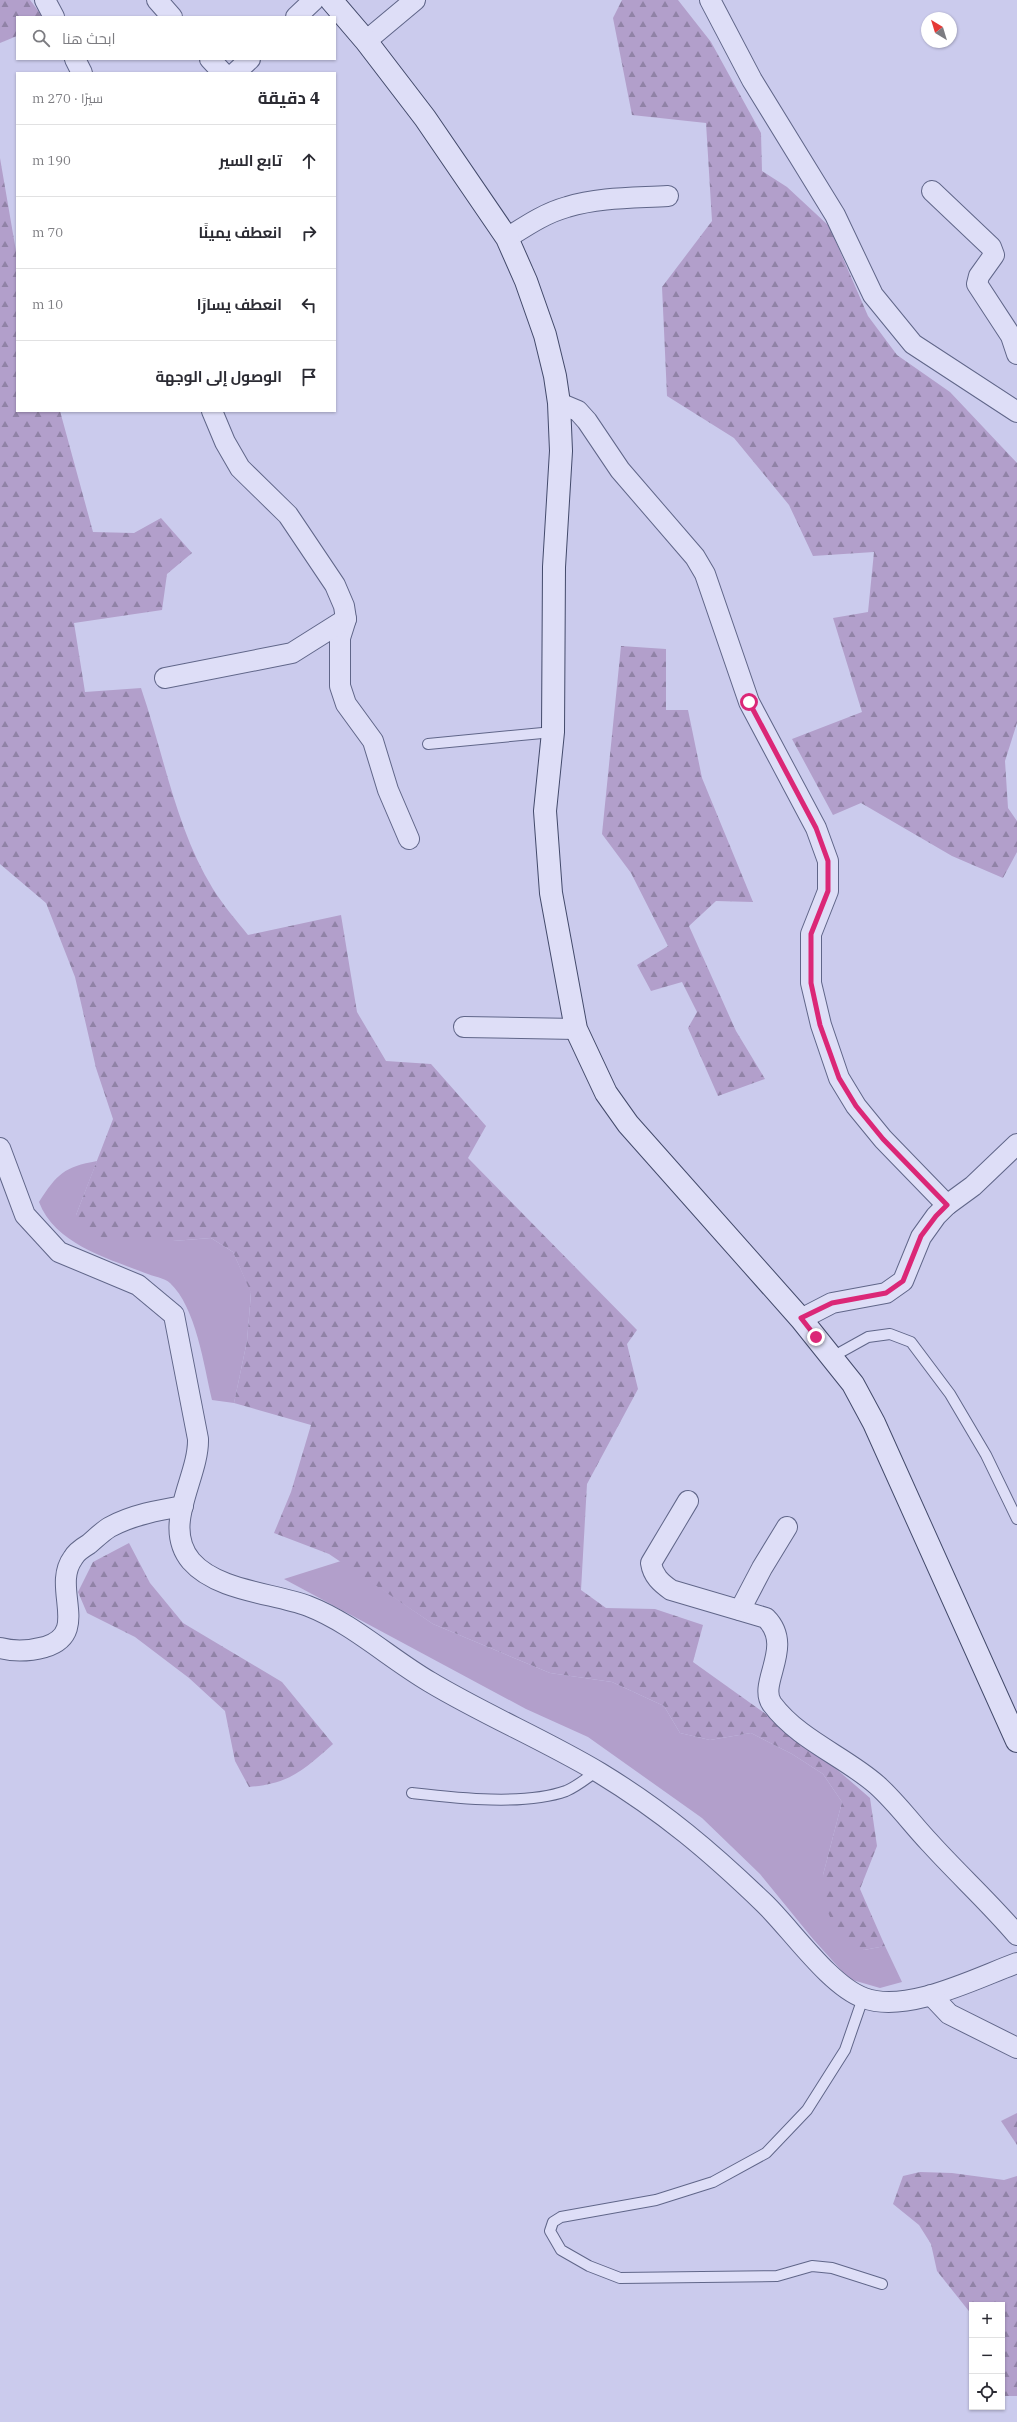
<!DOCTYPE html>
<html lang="ar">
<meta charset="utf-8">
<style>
:root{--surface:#fff;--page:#f7f7f7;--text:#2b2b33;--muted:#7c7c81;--line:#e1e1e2}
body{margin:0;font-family:"IBM Plex Serif",Cairo,serif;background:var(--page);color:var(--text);direction:rtl}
.controls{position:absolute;right:12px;bottom:12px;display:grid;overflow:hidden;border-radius:0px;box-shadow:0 1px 3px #0004}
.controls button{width:36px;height:36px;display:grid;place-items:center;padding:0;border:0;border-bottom:1px solid var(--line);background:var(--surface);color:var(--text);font:20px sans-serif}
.compass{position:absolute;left:921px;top:12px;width:36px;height:36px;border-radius:50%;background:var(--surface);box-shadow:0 1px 3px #0004;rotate:322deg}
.stop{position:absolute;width:12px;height:12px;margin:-9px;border:3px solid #db2777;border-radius:50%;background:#fff}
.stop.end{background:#db2777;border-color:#fff;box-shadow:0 1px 4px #0008}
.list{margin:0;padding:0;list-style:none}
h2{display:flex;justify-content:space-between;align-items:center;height:52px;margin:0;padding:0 16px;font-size:17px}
h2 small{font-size:13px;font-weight:400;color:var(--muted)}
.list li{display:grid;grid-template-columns:26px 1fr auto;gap:12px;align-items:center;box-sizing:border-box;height:72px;padding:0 16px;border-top:1px solid var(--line)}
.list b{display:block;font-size:15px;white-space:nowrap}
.list em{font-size:13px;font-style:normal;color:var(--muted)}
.icon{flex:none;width:22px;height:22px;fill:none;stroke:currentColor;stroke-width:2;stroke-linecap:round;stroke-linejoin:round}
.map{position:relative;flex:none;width:1017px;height:2422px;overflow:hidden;direction:ltr}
.search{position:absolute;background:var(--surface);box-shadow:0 1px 3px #0004;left:16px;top:16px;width:320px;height:44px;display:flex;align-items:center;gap:10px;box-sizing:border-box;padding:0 14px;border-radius:0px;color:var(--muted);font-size:15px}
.panel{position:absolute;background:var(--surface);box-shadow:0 1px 3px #0004;left:16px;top:72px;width:320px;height:340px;border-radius:0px;direction:rtl}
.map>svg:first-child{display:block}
.green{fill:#b29fcb}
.forest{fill:url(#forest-firs)}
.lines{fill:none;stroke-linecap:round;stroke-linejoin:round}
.lane-casing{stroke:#606689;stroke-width:12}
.street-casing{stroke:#606689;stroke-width:22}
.secondary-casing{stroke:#434a6b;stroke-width:24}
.lane{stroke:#dedef7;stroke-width:10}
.street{stroke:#dedef7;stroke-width:20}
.secondary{stroke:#dedef7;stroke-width:22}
.route{stroke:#db2777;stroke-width:5}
</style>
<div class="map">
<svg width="1017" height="2422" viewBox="0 0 1017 2422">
<defs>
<pattern id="forest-firs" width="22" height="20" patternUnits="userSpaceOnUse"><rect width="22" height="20" fill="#b29fcb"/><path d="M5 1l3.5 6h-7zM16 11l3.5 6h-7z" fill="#9082a6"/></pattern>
</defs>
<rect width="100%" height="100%" fill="#cbcbed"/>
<g class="green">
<path d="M 97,1161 L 76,1215 L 173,1241 L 211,1238 L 233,1252 L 251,1292 L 247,1341 L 234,1403 L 212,1400 C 204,1366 196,1307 170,1283 C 165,1278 152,1276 145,1273 C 107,1258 55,1244 39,1202 C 57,1174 64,1167 97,1161 Z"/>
<path d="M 341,1561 L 433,1624 L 550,1673 L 612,1682 L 664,1706 L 680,1733 L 710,1740 L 751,1733 L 792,1754 L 823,1774 L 842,1802 L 823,1875 L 864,1950 L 885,1946 L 902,1982 L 880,1988 L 849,1979 L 813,1939 L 760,1874 L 702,1818 L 588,1737 L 526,1709 L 284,1579 Z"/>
</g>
<g class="forest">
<path d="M 0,0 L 30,0 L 43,17 L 17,17 L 17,36 L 0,43 Z"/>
<path d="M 622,0 L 678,0 L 711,42 L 761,133 L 762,171 L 787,187 L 829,226 L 868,316 L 897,355 L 950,392 L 1017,463 L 1017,723 L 1005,761 L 1008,808 L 1017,821 L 1017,852 L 1003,878 L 952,856 L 861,803 L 833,815 L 792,739 L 862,712 L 833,618 L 868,612 L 874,552 L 813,556 L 789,505 L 734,438 L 667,396 L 662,287 L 712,221 L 706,123 L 632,115 L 613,18 Z"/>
<path d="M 0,158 L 17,257 L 17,411 L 60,411 L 93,532 L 134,533 L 161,518 L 192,553 L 167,574 L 162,610 L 74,623 L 85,692 L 141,688 C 164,755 176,829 213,889 C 223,905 236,920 248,935 L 341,915 L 357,1012 L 386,1061 L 431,1064 L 486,1126 L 468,1158 L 637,1330 L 627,1344 L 638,1389 L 587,1484 L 581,1590 L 606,1608 L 655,1609 L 703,1625 L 693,1662 L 805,1742 L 870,1798 L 877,1846 L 860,1889 L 885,1946 L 864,1950 L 837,1932 L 825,1906 L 823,1875 L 842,1802 L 823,1774 L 792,1754 L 751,1733 L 710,1740 L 680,1733 L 664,1706 L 612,1682 L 550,1673 L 433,1624 L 329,1554 L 274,1533 L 291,1492 L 311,1425 L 234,1403 L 247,1341 L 251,1293 L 233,1252 L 211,1238 L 173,1241 L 88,1240 L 76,1215 L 113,1119 L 96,1068 L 75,977 L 46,903 L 0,864 Z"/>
<path d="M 621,646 L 666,649 L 666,710 L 688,710 L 702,778 L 753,902 L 716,901 L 689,926 L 736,1031 L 765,1079 L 718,1096 L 688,1028 L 697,1012 L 682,982 L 651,991 L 637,965 L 668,946 L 631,873 L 602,834 Z"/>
<path d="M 129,1543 L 150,1583 L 183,1623 L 282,1682 L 333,1744 C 304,1770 289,1784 249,1787 L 235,1761 L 225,1711 L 189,1678 L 135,1637 L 87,1613 L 78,1592 L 93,1562 Z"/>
<path d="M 1017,2113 L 1017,2145 L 1001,2121 Z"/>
<path d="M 920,2172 L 952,2173 L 1004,2180 L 1017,2176 L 1017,2396 L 1002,2396 L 1002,2305 L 972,2305 L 972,2315 L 937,2271 L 931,2244 L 919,2225 L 893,2204 L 903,2176 Z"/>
</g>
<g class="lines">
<g class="lane-casing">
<g id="lane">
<path d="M 428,744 L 553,732"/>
<path d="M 832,1357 L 868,1337 L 890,1334 L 911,1342 L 950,1394 L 986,1455 L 1017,1519"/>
<path d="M 412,1793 C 456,1798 524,1806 566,1791 C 576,1787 587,1778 597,1771"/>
<path d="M 863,1998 L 845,2050 L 807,2110 L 766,2153 L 713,2182 L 656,2200 L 561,2217 L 553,2222 L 550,2231 L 561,2250 L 589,2266 L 620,2278 L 777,2276 L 812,2266 L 832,2268 L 882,2284"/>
</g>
</g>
<g class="street-casing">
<g id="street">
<path d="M 45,0 L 54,17"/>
<path d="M 157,0 L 172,17"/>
<path d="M 710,0 L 752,80 L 835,215 L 873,295 L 913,344 L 1017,412"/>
<path d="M 296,17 L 314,0"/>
<path d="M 366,41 L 415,0"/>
<path d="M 75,59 L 82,73"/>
<path d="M 210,59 L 223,73"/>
<path d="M 235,73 L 250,59"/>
<path d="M 932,191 L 991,247 L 994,255 L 979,276 L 977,284 L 1011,336 L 1017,354"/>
<path d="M 507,238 C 526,226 545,213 567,207 C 599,197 635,198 668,196"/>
<path d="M 559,403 L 578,411 L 587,421 L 620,470 L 695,557 L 705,574 L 749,702 L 816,828 L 828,861 L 828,891 L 811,934 L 811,983 L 821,1025 L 839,1078 L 856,1106 L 883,1139 L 947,1205"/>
<path d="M 212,411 L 225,442 L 240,468 L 288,515 L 335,585 L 344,606 L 346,619 L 340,638 L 340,686 L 346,704 L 373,741 L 388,790 L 409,839"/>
<path d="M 165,678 L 292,653 L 346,619"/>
<path d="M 464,1027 L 576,1029"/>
<path d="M 0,1148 L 25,1215 L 59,1252 L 138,1285 L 174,1315 L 198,1439 C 199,1478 161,1525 191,1561 C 217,1591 273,1593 308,1606 C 352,1623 389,1658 430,1682 C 485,1715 545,1740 600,1773 C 664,1812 711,1852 764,1903 C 791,1929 830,1986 864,1998 C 907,2014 976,1978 1017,1963"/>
<path d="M 801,1319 L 832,1303 L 886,1293 L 903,1281 L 921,1237 L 936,1216 L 947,1205 L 973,1186 L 1017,1144"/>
<path d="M 688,1501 L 651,1563 C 653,1576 661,1583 671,1590 L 766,1618 C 795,1647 757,1683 772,1704 C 799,1740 844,1756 877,1785 C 897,1803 912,1824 930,1843 C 958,1874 990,1903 1017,1935"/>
<path d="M 740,1610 L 762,1568 L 787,1527"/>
<path d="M 0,1648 C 15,1652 30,1651 45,1647 C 91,1633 51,1588 73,1558 C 76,1552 84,1547 89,1544 C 96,1538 103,1531 110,1527 C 132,1515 159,1510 183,1506"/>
<path d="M 931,1995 L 949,2014 L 1017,2048"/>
</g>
</g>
<g class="secondary-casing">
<path id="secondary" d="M 331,0 L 366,41 L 425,118 L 507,238 L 526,281 L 545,335 L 555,376 L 559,403 L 561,451 L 554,567 L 553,732 L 545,811 L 551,893 L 576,1029 L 606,1093 L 628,1124 L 801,1319 L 853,1384 L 874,1423 L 1017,1741"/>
</g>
<use href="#lane" class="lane"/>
<use href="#street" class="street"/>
<use href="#secondary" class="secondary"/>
</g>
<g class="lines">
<path class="route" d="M 749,702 L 816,828 L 828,861 L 828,891 L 811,934 L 811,983 L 820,1025 L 839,1078 L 856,1106 L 883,1139 L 947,1205 L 936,1216 L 921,1236 L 903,1281 L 886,1293 L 832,1303 L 801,1318 L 816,1337"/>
</g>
</svg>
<div class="controls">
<button>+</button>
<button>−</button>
<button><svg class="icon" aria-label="locate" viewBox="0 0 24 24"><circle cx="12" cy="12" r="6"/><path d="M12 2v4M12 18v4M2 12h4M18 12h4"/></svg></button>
</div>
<svg class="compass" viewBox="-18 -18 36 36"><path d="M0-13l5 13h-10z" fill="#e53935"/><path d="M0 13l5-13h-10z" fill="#7c7c81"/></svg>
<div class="stop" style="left:749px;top:702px"></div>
<div class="stop end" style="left:816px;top:1337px"></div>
<div class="search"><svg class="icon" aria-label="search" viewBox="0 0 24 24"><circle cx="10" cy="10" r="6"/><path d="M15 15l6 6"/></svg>ابحث هنا</div>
<section class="panel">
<h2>4 دقيقة<small>سيرًا · 270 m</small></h2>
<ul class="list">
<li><svg class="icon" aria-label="ahead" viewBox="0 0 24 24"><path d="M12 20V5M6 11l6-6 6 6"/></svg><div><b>تابع السير</b></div><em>190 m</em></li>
<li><svg class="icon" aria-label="right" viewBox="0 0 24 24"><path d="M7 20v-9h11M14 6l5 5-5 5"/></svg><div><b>انعطف يمينًا</b></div><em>70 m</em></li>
<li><svg class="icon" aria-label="left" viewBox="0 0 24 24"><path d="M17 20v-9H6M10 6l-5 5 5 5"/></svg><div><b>انعطف يسارًا</b></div><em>10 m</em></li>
<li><svg class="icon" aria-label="arrive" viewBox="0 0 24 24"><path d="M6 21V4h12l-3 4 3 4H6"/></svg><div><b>الوصول إلى الوجهة</b></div></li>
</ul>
</section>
</div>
